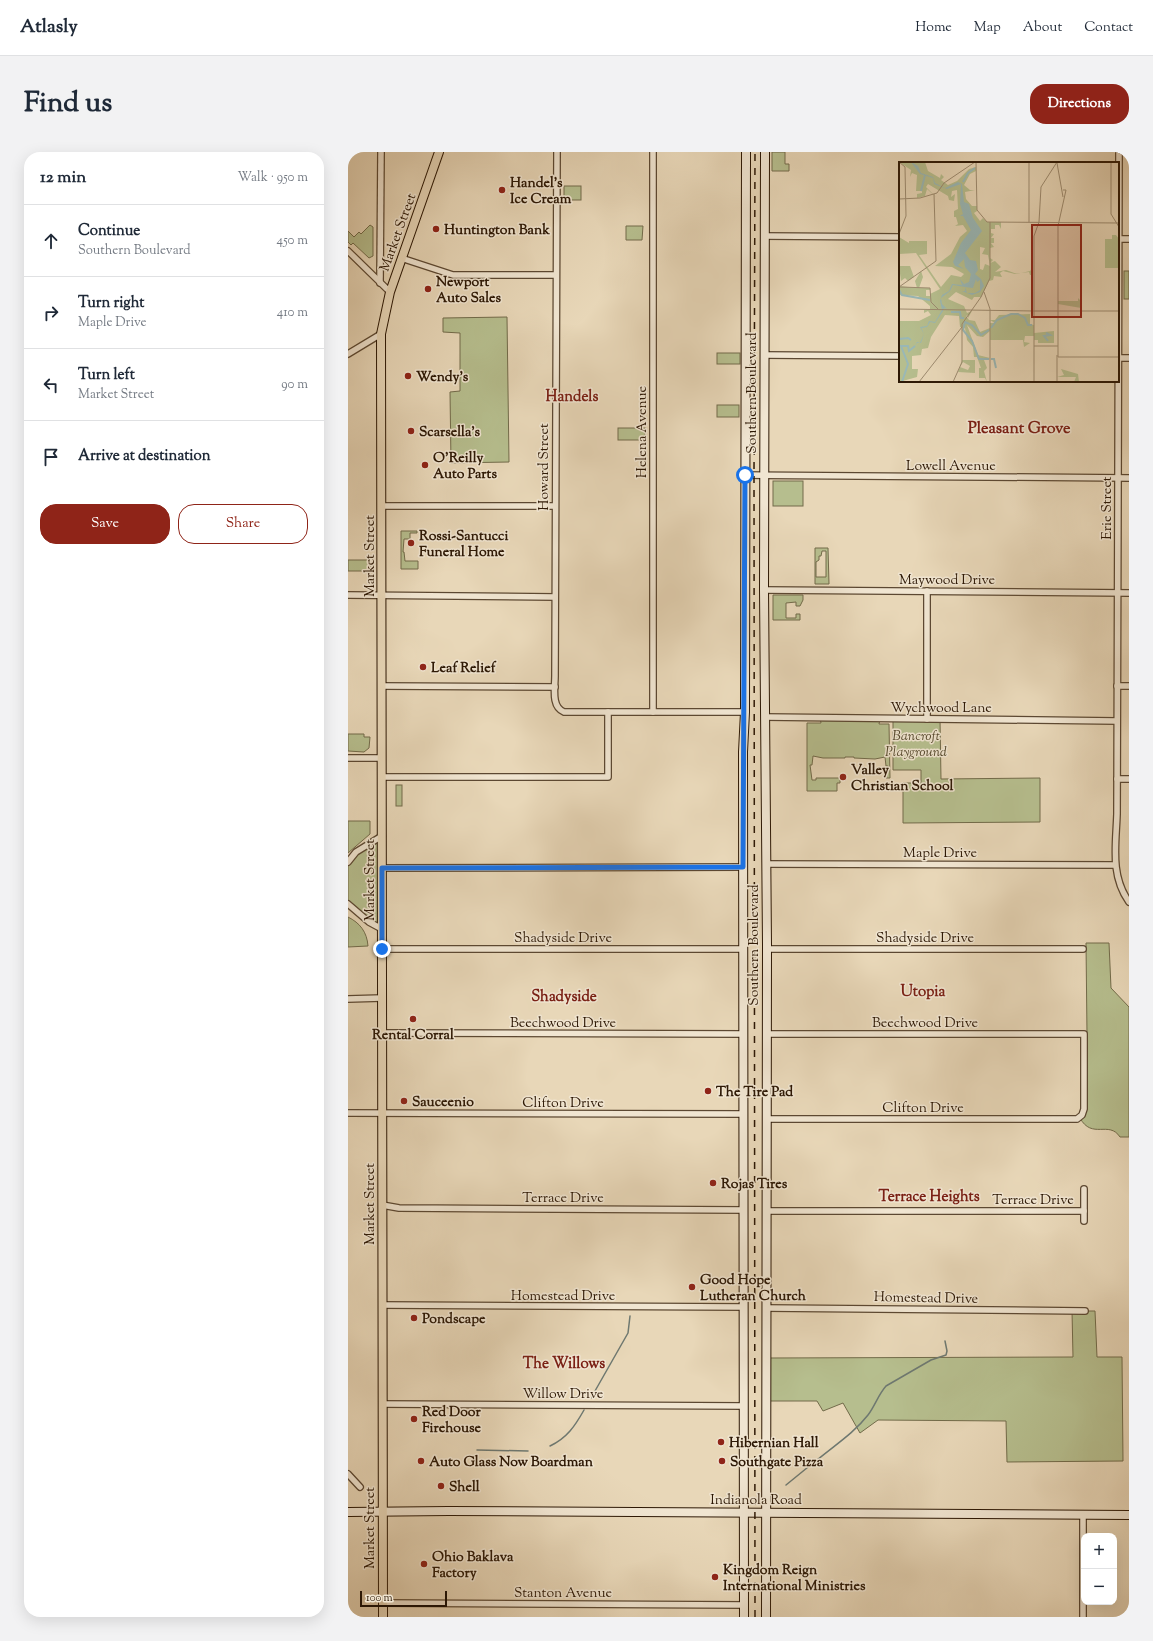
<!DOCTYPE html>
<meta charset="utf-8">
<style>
:root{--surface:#fff;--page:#f2f2f3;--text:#1f2937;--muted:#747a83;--line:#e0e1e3;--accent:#8f2418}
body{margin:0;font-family:"Sorts Mill Goudy",serif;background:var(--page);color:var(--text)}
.controls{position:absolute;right:12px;bottom:12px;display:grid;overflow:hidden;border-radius:8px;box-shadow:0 4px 16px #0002}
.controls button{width:36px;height:36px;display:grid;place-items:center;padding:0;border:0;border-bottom:1px solid var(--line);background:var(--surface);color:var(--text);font:20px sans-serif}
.scale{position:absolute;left:12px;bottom:10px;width:87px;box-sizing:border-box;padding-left:4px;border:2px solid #2d1805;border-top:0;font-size:11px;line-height:14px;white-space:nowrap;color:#2d1805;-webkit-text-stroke:3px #f0e5d1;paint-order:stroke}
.stop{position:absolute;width:12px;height:12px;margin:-9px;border:3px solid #1a73e8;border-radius:50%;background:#fff}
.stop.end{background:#1a73e8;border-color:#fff;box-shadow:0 1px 4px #0008}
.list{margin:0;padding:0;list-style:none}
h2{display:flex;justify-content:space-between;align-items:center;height:52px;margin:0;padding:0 16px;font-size:17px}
h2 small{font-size:13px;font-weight:400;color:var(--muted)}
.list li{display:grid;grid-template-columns:26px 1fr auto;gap:12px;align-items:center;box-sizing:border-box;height:72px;padding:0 16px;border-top:1px solid var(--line)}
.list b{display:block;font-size:15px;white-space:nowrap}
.list p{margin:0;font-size:13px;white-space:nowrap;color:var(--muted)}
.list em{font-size:13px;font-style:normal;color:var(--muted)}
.actions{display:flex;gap:8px;padding:12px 16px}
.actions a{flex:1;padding:9px 0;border:1px solid var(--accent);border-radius:16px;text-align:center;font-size:14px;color:var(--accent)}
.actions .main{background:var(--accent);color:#fff}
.icon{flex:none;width:22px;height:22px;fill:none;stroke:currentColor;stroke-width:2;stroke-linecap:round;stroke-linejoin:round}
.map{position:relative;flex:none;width:781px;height:1465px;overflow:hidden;border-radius:16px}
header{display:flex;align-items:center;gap:24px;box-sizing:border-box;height:56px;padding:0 20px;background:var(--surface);border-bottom:1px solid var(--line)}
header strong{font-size:19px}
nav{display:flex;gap:22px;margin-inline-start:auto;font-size:14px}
.intro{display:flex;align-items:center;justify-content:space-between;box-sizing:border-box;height:96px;padding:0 24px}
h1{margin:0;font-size:28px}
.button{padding:10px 18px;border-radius:16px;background:var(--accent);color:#fff;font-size:14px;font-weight:700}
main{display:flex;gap:24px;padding:0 24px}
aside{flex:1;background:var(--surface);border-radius:16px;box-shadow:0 4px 16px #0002}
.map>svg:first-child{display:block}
.green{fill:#b6be8e;stroke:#726b4a;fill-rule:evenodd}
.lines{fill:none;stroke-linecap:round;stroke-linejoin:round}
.stream{stroke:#6e7870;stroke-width:1.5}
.street-casing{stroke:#5c4832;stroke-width:8}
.secondary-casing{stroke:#2d1805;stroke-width:10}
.primary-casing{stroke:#2d1805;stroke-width:10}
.street{stroke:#f0e5d1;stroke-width:5.5}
.secondary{stroke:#f0e5d1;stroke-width:8}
.primary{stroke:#e8d7b8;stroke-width:8}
.rail{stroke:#2d1805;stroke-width:1.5;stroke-dasharray:7 7;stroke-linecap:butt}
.route{stroke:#1a73e8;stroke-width:5}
.poi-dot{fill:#8f2418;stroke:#f0e5d1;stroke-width:1.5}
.labels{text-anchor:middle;stroke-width:3;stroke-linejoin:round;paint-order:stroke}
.poi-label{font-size:14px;font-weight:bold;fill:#2d1805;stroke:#f0e5d1;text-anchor:start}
.street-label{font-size:14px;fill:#2d1805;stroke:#f0e5d1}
.park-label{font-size:14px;font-style:italic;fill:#564a2e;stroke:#f0e5d1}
.neighbourhood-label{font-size:15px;font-weight:bold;fill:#7a1f14;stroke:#f0e5d1}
.quarter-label{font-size:16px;font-weight:bold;fill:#7a1f14;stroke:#f0e5d1}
.inset-river{fill:none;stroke:#99b8b7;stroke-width:2}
.inset-road{fill:none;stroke:#9d8b70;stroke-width:1}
.view{fill:#8f2418;fill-opacity:0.15;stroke:#8f2418;stroke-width:2}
.inset-edge{fill:none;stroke:#2d1805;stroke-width:2}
</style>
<header>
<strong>Atlasly</strong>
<nav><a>Home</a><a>Map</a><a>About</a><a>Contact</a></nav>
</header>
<div class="intro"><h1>Find us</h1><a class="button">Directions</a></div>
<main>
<aside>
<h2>12 min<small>Walk · 950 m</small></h2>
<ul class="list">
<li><svg class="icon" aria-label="ahead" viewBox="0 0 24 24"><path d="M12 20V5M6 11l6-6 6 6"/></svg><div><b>Continue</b><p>Southern Boulevard</p></div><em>450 m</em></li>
<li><svg class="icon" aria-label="right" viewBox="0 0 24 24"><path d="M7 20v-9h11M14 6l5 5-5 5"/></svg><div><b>Turn right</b><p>Maple Drive</p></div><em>410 m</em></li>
<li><svg class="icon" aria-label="left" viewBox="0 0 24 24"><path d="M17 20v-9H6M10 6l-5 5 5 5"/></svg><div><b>Turn left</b><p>Market Street</p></div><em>90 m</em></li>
<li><svg class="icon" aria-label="arrive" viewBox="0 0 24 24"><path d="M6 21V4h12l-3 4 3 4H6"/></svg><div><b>Arrive at destination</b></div></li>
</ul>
<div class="actions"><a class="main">Save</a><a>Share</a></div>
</aside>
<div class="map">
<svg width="781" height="1465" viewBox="0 0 781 1465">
<rect width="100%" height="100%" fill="#e8d7b8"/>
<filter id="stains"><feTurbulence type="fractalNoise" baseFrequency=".005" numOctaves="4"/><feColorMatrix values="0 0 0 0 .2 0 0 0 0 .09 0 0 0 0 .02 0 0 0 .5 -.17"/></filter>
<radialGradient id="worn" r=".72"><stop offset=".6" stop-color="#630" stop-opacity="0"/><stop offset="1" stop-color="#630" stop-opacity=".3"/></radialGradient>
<g class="green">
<path d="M 424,0 L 437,0 L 437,12 L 441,12 L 441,19 L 424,19 Z"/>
<rect x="216" y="34" width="17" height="14"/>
<path d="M 22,73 L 25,75 L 25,104 L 21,106 L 5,91 L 3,93 L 0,90 L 0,79 L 6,85 L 11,80 L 13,82 Z"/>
<path d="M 278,74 L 295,74 L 294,88 L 278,88 Z"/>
<rect x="776" y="119" width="5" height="28"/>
<path d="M 159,165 L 161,310 L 103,311 L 102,240 L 112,239 L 112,181 L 95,180 L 95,166 Z"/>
<rect x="369" y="201" width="23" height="11"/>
<rect x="369" y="253" width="22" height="12"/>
<rect x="270" y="276" width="27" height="12"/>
<rect x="425" y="329" width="30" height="25"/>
<path d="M 53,379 L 69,379 L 69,381 L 62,381 L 62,387 L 56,387 L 55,400 L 56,400 L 57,409 L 70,409 L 70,417 L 53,417 Z"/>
<path d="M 467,396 L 480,396 L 481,432 L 467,432 ZM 474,399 L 478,399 L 478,425 L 468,425 L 468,410 L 471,408 L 471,404 L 473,404 Z"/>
<rect x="0" y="408" width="22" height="11"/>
<path d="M 425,443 L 455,443 L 455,448 L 452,454 L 448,454 L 448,450 L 438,451 L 438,466 L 448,466 L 448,462 L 452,462 L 452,468 L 425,468 Z"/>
<path d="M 472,566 L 532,567 L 531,572 L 541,572 L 542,626 L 538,626 L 540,614 L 538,614 L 537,605 L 527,607 L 506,606 L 506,605 L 497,605 L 497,606 L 475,606 L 465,604 L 464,613 L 462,613 L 464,628 L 468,628 L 468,626 L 492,626 L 492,631 L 489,631 L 489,639 L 459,639 L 459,571 L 473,571 Z"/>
<path d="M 545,567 L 592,567 L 593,627 L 692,626 L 692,670 L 555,671 L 555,631 L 573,631 L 573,618 L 545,618 Z"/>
<path d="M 0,582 L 16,582 L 16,585 L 22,585 L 21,596 L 16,600 L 0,599 Z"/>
<rect x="48" y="633" width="6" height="21"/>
<path d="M 0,669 L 22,669 L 22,682 L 0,701 Z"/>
<path d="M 34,684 L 34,777 L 0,752 L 0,710 Z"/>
<path d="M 0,765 C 12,771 19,780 20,794 L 0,795 Z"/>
<path d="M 738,791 L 761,791 L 763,836 L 781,855 L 781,985 L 772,985 C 761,968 744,988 732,966 L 734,963 L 736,882 L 739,882 Z"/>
<path d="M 724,1159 L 747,1159 L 749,1205 L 774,1205 L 775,1309 L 659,1310 L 658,1269 L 530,1268 L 512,1281 L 495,1251 L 475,1259 L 469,1249 L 418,1249 L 418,1206 L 725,1205 Z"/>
</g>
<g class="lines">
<g class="stream">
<path d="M 243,1246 L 280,1181 L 282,1164"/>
<path d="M 202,1294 C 219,1286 227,1274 236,1258"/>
<path d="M 129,1298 L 180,1299"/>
<path d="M 469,1308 C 487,1293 506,1281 520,1263 C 527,1254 530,1243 538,1234 L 583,1208 L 598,1203 L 599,1199 L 597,1189"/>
<path d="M 438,1333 L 465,1311"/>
</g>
<g class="street-casing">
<g id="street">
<path d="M 209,0 L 207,524 C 207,536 203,555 216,560 L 397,560"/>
<path d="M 771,0 L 769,662 C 768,693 762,723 781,750"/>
<path d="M 416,84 L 552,85"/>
<path d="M 770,87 L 781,87"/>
<path d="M 0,99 L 42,140"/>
<path d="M 53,106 L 105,123 L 208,123"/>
<path d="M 32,131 L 33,0"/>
<path d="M 0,202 L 33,182"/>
<path d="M 416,203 L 552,204"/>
<path d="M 770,206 L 781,206"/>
<path d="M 397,323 L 781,326"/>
<path d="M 34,354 L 207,354"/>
<path d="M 416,438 L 781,441"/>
<path d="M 579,439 L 579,567"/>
<path d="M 0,443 L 207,445"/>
<path d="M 34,534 L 207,535"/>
<path d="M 769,534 L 781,534"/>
<path d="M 305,560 L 305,0"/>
<path d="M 417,565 L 769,569"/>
<path d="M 0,606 L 34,606"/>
<path d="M 34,625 L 260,625 L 260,560"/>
<path d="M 769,627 L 781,627"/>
<path d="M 0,710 L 8,700 L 34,684"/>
<path d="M 418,712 L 767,713"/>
<path d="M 34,716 L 395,715"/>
<path d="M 0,752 L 21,770 L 34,777"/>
<path d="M 34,797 L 395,797"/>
<path d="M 419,797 L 735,797"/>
<path d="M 0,847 L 34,846"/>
<path d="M 34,881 L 395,882"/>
<path d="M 418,882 L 736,882 L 736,957 L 734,963 L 729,967 L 418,967"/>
<path d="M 0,961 L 395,962"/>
<path d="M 34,1053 L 51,1056 L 395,1058"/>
<path d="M 419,1059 L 736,1059"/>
<path d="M 736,1069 L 736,1037"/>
<path d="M 34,1153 L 395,1155"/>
<path d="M 418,1156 L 737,1159"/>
<path d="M 34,1252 L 395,1254"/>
<path d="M 0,1322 L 12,1335"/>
<path d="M 735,1363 L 735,1465"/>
<path d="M 35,1451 L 396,1453"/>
</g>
</g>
<g class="secondary-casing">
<g id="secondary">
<path d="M 417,0 L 416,438 L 419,793 L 418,1465"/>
<path d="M 0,1360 L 101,1359 L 781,1363"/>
<path d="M 396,1465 L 395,600 L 397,560 L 398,0"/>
</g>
</g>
<g class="primary-casing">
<path id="primary" d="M 35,1465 L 33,182 L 42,140 L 91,0"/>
</g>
<use href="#street" class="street"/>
<use href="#secondary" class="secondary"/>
<use href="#primary" class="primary"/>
<path class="rail" d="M 407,1465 L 406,323 L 407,0"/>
</g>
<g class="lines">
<path class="route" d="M 34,797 L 34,716 L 395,715 L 397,323"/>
</g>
<g class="poi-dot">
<circle cx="154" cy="38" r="4"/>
<circle cx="88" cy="77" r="4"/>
<circle cx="80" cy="137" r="4"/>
<circle cx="60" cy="224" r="4"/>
<circle cx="63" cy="279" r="4"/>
<circle cx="77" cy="313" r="4"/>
<circle cx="63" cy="391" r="4"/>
<circle cx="75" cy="515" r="4"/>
<circle cx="495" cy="625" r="4"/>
<circle cx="65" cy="867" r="4"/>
<circle cx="360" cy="939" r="4"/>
<circle cx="56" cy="949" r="4"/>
<circle cx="365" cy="1031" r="4"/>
<circle cx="344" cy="1135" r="4"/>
<circle cx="66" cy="1166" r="4"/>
<circle cx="66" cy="1267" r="4"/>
<circle cx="373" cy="1290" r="4"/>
<circle cx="73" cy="1309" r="4"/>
<circle cx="374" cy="1309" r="4"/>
<circle cx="93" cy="1334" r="4"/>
<circle cx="76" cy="1412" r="4"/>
<circle cx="367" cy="1425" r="4"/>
</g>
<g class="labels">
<g class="poi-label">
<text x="162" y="35">Handel's<tspan x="162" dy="16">Ice Cream</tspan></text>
<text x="96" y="82">Huntington Bank</text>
<text x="88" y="134">Newport<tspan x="88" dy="16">Auto Sales</tspan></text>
<text x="68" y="229">Wendy's</text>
<text x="71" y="284">Scarsella's</text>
<text x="85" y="310">O'Reilly<tspan x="85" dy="16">Auto Parts</tspan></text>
<text x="71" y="388">Rossi-Santucci<tspan x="71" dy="16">Funeral Home</tspan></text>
<text x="83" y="520">Leaf Relief</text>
<text x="503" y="622">Valley<tspan x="503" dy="16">Christian School</tspan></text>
<text x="65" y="887" text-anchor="middle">Rental Corral</text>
<text x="368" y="944">The Tire Pad</text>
<text x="64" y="954">Sauceenio</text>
<text x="373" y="1036">Rojas Tires</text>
<text x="352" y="1132">Good Hope<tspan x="352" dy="16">Lutheran Church</tspan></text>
<text x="74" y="1171">Pondscape</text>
<text x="74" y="1264">Red Door<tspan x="74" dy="16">Firehouse</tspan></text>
<text x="381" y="1295">Hibernian Hall</text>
<text x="81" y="1314">Auto Glass Now Boardman</text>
<text x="382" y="1314">Southgate Pizza</text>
<text x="101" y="1339">Shell</text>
<text x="84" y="1409">Ohio Baklava<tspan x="84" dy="16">Factory</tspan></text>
<text x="375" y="1422">Kingdom Reign<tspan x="375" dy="16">International Ministries</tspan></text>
</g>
<g class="street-label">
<text transform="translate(49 80) rotate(-70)" y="5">Market Street</text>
<text transform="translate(403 241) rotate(-90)" y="5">Southern Boulevard</text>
<text transform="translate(293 280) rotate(-90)" y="5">Helena Avenue</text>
<text x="603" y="318">Lowell Avenue</text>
<text transform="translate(195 315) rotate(-90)" y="5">Howard Street</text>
<text transform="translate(758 356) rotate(-90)" y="5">Erie Street</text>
<text transform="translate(21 404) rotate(-90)" y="5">Market Street</text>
<text x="599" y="432">Maywood Drive</text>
<text x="593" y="560">Wychwood Lane</text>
<text x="592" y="705">Maple Drive</text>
<text transform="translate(21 728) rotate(-90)" y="5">Market Street</text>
<text x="215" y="790">Shadyside Drive</text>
<text x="577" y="790">Shadyside Drive</text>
<text transform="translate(405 793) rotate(-90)" y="5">Southern Boulevard</text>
<text x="215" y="875">Beechwood Drive</text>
<text x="577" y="875">Beechwood Drive</text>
<text x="215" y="955">Clifton Drive</text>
<text x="575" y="960">Clifton Drive</text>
<text x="215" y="1050">Terrace Drive</text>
<text x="685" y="1052">Terrace Drive</text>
<text transform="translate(21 1052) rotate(-90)" y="5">Market Street</text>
<text x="215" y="1148">Homestead Drive</text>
<text transform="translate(578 1145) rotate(1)" y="5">Homestead Drive</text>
<text x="215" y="1246">Willow Drive</text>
<text x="408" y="1352">Indianola Road</text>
<text transform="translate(21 1376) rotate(-90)" y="5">Market Street</text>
<text x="215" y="1445">Stanton Avenue</text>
</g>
<g class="park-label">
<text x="568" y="588">Bancroft<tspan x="568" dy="16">Playground</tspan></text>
</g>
<g class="neighbourhood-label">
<text x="224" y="249">Handels</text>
<text x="575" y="844">Utopia</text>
<text x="216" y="849">Shadyside</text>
<text x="581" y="1049">Terrace Heights</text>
<text x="216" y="1216">The Willows</text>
</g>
<g class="quarter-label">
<text x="671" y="281">Pleasant Grove</text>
</g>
</g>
<g transform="translate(551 10)">
<rect width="220" height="220" fill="#e8d7b8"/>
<path d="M 0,0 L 26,0 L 29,9 L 41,16 L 42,12 L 45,15 L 42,18 L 49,23 L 58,19 L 70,7 L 77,5 L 77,9 L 71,12 L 65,23 L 71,28 L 76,28 L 66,30 L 67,37 L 73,44 L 78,44 L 78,49 L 75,51 L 81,59 L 84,56 L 88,60 L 102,60 L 102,67 L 100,63 L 96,63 L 96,67 L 92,67 L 92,71 L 95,72 L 92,76 L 95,76 L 95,81 L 92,81 L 95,85 L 91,86 L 91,96 L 94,98 L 91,101 L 96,99 L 102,105 L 96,110 L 107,108 L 118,112 L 131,109 L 134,105 L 134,113 L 131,113 L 130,110 L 116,112 L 104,109 L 101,111 L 103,115 L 95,114 L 94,118 L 90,119 L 82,135 L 75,135 L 73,138 L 57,130 L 49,137 L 65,144 L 68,151 L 73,149 L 69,156 L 69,153 L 67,154 L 70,158 L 76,159 L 81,170 L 91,166 L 91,161 L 96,161 L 91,158 L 96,158 L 100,153 L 131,152 L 131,162 L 135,163 L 135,171 L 155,169 L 155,181 L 139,181 L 139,178 L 135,178 L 135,174 L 126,174 L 125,180 L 131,181 L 125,185 L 124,178 L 91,178 L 91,169 L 84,175 L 78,174 L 68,163 L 79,193 L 91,196 L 85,198 L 88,206 L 85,209 L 88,220 L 86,216 L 80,216 L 80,206 L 82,206 L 78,195 L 75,195 L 74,185 L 68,178 L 66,166 L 61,165 L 60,154 L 46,153 L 32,175 L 29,186 L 23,187 L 22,193 L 13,194 L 13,207 L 19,207 L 18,215 L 0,220 L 0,159 L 20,159 L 32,153 L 29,149 L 25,151 L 25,148 L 31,148 L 31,144 L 19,134 L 0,133 L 0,124 L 18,126 L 16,119 L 22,109 L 24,115 L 20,126 L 31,126 L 31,128 L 27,128 L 27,134 L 31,134 L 31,132 L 41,127 L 17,91 L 0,92 L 0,75 L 10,81 L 10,79 L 28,79 L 28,92 L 20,93 L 42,125 L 52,113 L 62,115 L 65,112 L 53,105 L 36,104 L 52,92 L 61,75 L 68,69 L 64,63 L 56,64 L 59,62 L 57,55 L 55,55 L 55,49 L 59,47 L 58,28 L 53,29 L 52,35 L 56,32 L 55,39 L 50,38 L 49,34 L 29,22 L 27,25 L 38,36 L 28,27 L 26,34 L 18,36 L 18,32 L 23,31 L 23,29 L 17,29 L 18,13 L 13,11 L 11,15 L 12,8 ZM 81,85 L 86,86 L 83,92 L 89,93 L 91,104 L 86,102 L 84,108 L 81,107 ZM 213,73 L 217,73 L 220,77 L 220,106 L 206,106 L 206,77 L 213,77 ZM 0,104 L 11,104 L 15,115 L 9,119 L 6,116 L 2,119 ZM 179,136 L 182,139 L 182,146 L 159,142 L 159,139 L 179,139 ZM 63,198 L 76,198 L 76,211 L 59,210 L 61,205 L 69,208 L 71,204 L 64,200 L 61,205 ZM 162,207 L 179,212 L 180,220 L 165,220 L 175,220 L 177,215 L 158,215 L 165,213 Z" fill="#b6be8e" fill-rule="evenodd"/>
<path d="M 12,0 L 19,4 L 22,11 L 34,15 L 36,21 L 46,26 L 59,20 L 63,22 L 65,40 L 70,42 L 74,56 L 83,69 L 66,91 L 71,98 L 77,99 L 79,108 L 76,112 L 82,117 L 85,124 L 81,130 L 73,133 L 63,129 L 66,129 L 66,125 L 54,123 L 51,129 L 42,136 L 43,142 L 48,147 L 45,146 L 44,149 L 36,161 L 31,160 L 28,165 L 23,166 L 22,165 L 25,172 L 22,181 L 18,181 L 15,186 L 18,180 L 21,181 L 25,172 L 21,165 L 28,164 L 30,159 L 36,160 L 43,148 L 41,139 L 43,133 L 50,129 L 53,122 L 63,123 L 61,117 L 65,122 L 70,120 L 72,112 L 66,105 L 65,97 L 59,103 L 65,107 L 56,104 L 54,100 L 62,81 L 72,68 L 64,54 L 61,54 L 64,52 L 61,42 L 62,22 L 48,27 L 40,24 L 35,22 L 34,16 L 21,12 ZM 77,117 L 78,120 L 81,118 L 81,128 L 76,131 L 68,131 L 66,125 L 74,126 Z" fill="#99b8b7" fill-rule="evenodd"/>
<path class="inset-river" d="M 64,20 L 69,11 L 76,6M 22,29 L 26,13M 0,128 L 3,133 L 31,138M 52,150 L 61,150 L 62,156 L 65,156M 92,166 L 98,158 L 112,152 L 119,152 L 126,156 L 129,163 L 133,163M 147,171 L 151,173 L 145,174 L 149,179M 0,177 L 9,176 L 12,178M 90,197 L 80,197 L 73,179 L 64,168 L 66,160 L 73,163 L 82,173 L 90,168M 92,197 L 95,197 L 97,206M 3,220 L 9,202 L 2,184 L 9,184 L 10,189 L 16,184"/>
<path class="inset-road" d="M 77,0 L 78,48 L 88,60 L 220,61M 130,0 L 130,60M 212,0 L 212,52 L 220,65M 158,1 L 164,35M 164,28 L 167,28 L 159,64 L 159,195 L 220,195M 0,37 L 21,36 L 38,31 L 45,21 L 76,0M 0,72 L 7,54 L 6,5 L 0,0M 0,125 L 37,99 L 35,32M 1,125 L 31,126 L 32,140 L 39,147M 85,130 L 91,147 L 91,220M 0,147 L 135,149M 135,149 L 220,149M 135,184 L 159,184M 20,220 L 63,165M 54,220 L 63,200 L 63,162 L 82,135 L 91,116 L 91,60M 55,220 L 82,220M 135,220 L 135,74 L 140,60 L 142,25 L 158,0M 158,220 L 158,193"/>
<path class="view" d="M 133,63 L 182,63 L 182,155 L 133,155 Z"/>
<rect width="220" height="220" class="inset-edge"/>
</g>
<rect width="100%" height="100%" filter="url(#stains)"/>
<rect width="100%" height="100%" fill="url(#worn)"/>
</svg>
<div class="controls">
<button>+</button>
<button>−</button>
</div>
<div class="scale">100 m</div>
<div class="stop" style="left:397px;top:323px"></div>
<div class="stop end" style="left:34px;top:797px"></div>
</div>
</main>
